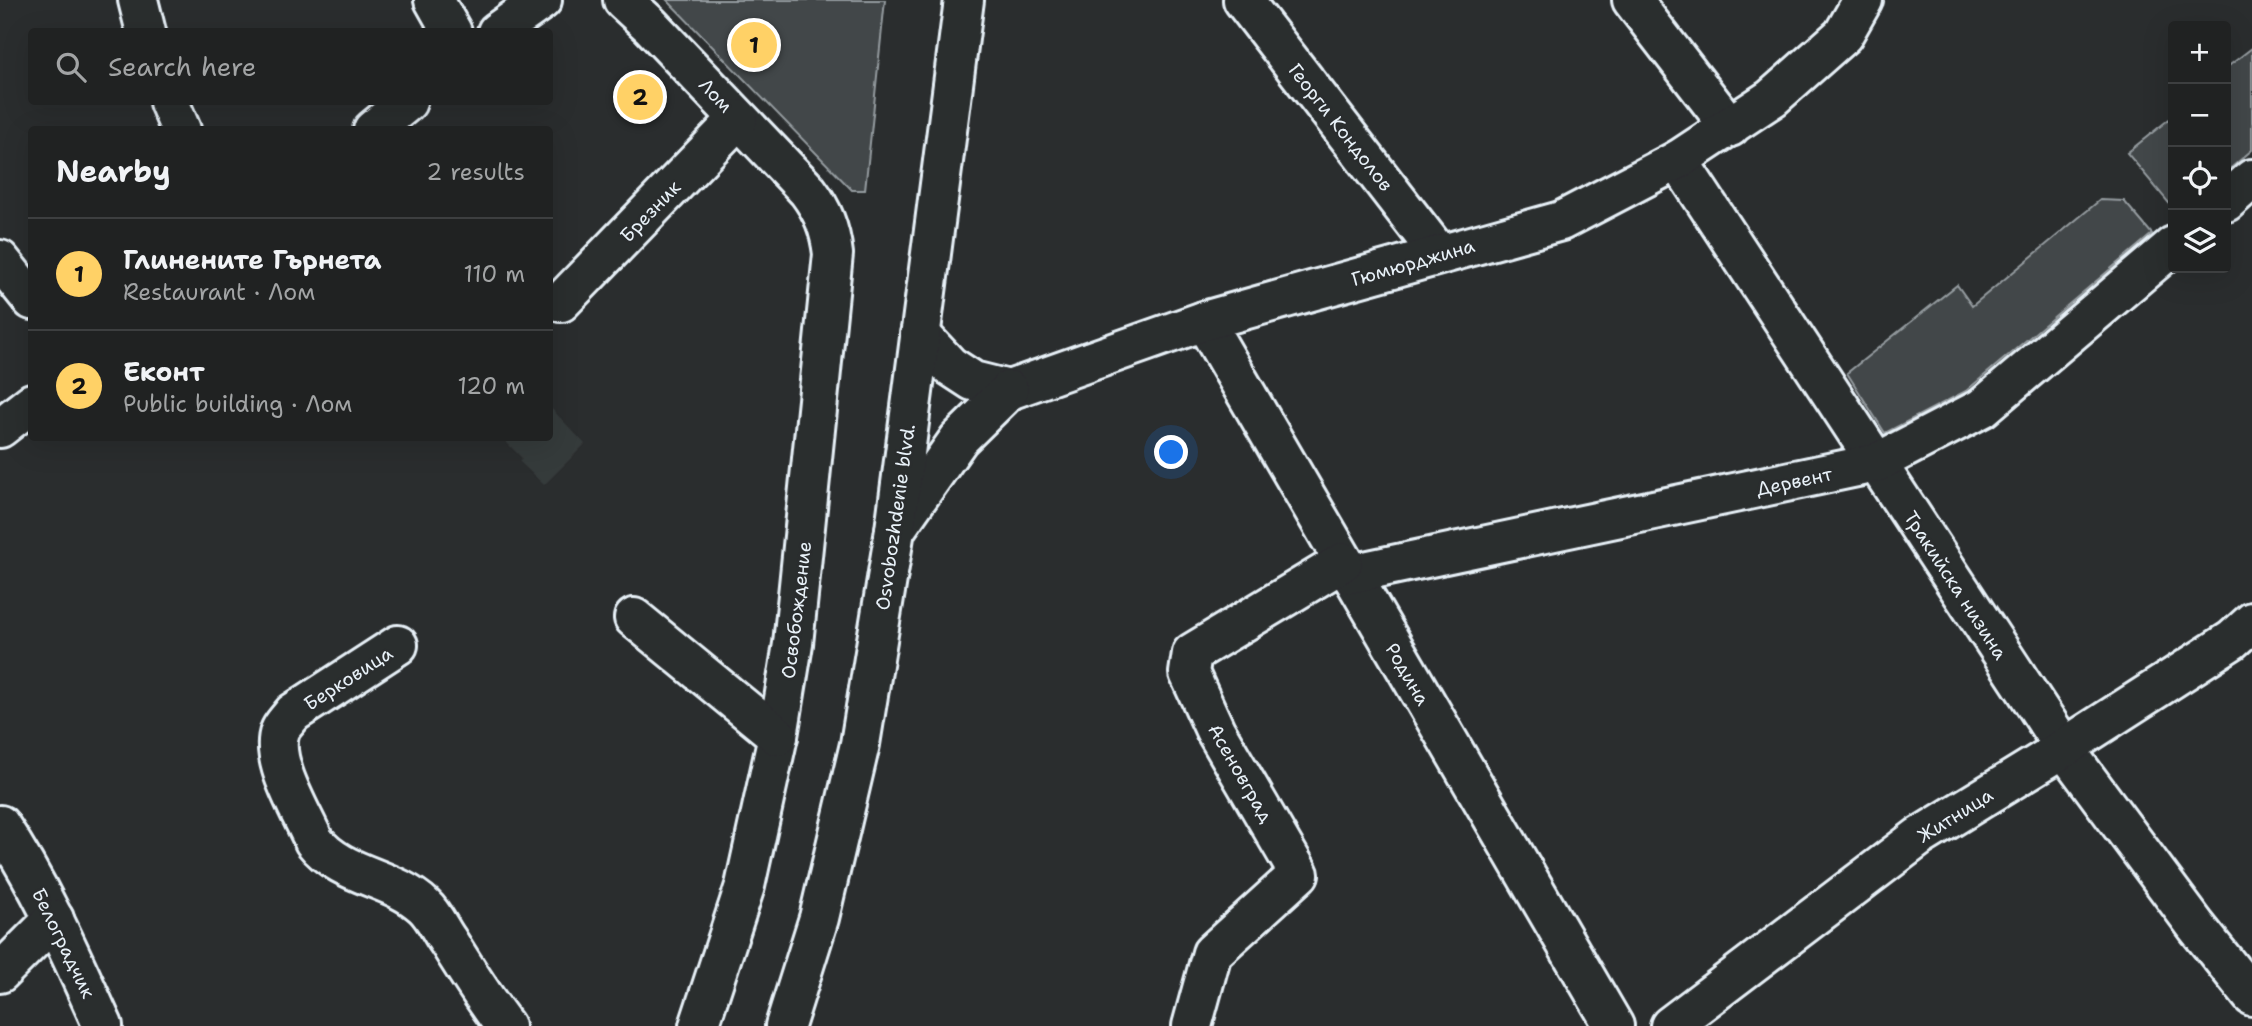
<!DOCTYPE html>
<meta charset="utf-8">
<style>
:root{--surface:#202222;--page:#282a2a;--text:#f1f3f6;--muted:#a2a4a5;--line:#3d3f40;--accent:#ffd166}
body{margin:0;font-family:"Shantell Sans",sans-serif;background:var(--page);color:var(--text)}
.controls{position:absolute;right:21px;top:21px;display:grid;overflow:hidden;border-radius:7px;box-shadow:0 7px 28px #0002}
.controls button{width:63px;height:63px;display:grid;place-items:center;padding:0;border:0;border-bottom:2px solid var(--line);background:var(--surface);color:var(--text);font:35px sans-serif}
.you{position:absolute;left:1172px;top:453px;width:24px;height:24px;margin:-18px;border:5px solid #fff;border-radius:50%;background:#1a73e8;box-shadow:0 0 0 10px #1a73e833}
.badge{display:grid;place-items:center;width:46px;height:46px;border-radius:50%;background:var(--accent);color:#111;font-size:23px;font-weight:700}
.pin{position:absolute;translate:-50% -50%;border:4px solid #fff;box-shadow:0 2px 7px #0006}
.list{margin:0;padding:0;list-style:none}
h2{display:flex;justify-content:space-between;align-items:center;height:91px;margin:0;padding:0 28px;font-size:30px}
h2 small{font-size:23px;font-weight:400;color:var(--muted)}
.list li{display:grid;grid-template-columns:46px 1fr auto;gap:21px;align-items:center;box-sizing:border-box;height:112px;padding:0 28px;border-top:2px solid var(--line)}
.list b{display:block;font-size:26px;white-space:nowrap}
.list p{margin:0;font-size:23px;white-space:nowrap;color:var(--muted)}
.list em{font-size:23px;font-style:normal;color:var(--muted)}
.icon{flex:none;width:38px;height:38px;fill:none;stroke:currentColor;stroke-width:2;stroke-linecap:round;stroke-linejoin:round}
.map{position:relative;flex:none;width:2252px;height:1026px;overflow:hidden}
.search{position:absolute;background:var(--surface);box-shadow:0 7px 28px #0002;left:28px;top:28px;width:525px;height:77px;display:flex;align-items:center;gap:18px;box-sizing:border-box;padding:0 24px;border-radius:7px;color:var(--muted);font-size:26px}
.panel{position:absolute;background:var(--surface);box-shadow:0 7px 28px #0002;left:28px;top:126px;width:525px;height:315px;border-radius:7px}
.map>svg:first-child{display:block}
.built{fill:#363a3b}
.green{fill:#424648;stroke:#959ca0;stroke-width:2}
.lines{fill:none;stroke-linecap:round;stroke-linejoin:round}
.minor-casing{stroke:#e8f1f8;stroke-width:44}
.major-casing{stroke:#e8f1f8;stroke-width:44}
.minor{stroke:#2a2d2e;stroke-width:38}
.major{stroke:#2a2d2e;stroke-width:38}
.labels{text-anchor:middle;stroke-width:5;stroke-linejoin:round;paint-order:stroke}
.street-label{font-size:19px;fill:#e8f1f8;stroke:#2a2d2e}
</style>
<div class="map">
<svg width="2252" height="1026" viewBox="0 0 2252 1026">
<rect width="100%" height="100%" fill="#2a2d2e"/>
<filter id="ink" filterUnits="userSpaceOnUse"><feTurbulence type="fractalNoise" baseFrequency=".0143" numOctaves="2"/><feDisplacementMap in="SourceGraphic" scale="14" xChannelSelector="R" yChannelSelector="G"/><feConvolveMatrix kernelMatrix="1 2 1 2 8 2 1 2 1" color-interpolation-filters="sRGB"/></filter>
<g filter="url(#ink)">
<path class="built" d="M 550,407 L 585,444 L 544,485 L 519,461 L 522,458 L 502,438 L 550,438 Z"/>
<g class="green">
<path d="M 667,0 L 885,0 L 865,190 L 852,190 Z"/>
<path d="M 2252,48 L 2252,150 L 2226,172 L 2226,68 Z"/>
<path d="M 2173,116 L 2173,208 L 2127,153 Z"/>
<path d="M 2100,200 L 2124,201 L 2152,234 L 1966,391 L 1885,433 L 1847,373 L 1957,285 L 1972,306 Z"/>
</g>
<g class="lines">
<g class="minor-casing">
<g id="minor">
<path d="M 138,0 L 146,32"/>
<path d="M 434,0 L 452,32"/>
<path d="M 623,0 L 650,25 L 808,191 C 823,211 830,229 833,254 L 793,644 L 778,736 L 745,886 L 699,1026"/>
<path d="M 1243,0 L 1439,254"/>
<path d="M 1632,0 L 1730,127"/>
<path d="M 497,32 L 542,0"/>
<path d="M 169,102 L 181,130"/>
<path d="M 373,130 L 407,102"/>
<path d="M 1678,160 L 2064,748 L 2196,926 L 2252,996"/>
<path d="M 2226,202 L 2252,179"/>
<path d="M 0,260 L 32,300"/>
<path d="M 561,302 L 738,119"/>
<path d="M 1204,321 L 1614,1026"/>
<path d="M 920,334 L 950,366 L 973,381 L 1009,390 L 1204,321 L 1561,221 L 1678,160 L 1772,98 L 1843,35 L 1863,0"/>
<path d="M 0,428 L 32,403"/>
<path d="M 895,530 L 959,439 L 1009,390"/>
<path d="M 1350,574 L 1876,463 L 1982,408 L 2173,246"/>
<path d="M 634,618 L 778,736"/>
<path d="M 398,645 L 293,713 C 289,719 282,725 280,731 C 269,761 302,813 314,841 C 342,877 392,876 424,906 C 434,915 440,930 448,941 C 466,970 484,999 505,1026"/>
<path d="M 0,825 C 42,888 72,958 103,1026"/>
<path d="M 0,973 L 54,919"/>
<path d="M 1192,1026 L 1212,953 L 1299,874 L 1215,730 L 1189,673 L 1192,653 L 1343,562"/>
<path d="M 1670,1026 L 1919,837 L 2064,748 L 2232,640 L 2252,622"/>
</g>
</g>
<g class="major-casing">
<path id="major" d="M 785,1026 L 819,918 L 860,744 L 895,530 L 964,0"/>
</g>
<use href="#minor" class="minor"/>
<use href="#major" class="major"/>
</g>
</g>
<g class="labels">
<g class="street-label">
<text transform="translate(716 95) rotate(47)" y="7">Лом</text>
<text transform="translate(1341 127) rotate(52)" y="7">Георги Кондолов</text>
<text transform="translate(650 211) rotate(-46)" y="7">Брезник</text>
<text transform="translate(1413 262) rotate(-16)" y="7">Гюмюрджина</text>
<text transform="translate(1794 481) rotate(-12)" y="7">Дервент</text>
<text transform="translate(895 517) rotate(-82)" y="7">Osvobozhdenie blvd.</text>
<text transform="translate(1956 585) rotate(57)" y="7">Тракийска низина</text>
<text transform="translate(796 610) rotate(-83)" y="7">Освобождение</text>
<text transform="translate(1408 674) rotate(60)" y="7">Родина</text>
<text transform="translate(348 678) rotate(-33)" y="7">Берковица</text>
<text transform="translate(1241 773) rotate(60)" y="7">Асеновград</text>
<text transform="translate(1955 815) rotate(-32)" y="7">Житница</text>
<text transform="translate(64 943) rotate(64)" y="7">Белоградчик</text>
</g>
</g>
</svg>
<div class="controls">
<button>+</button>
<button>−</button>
<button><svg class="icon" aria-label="locate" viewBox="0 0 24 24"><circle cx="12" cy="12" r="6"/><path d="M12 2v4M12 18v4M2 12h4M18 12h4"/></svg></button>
<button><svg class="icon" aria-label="layers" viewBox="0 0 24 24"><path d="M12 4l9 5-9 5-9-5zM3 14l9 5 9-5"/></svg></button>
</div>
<div class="you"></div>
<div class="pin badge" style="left:754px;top:45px">1</div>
<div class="pin badge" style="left:640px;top:97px">2</div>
<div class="search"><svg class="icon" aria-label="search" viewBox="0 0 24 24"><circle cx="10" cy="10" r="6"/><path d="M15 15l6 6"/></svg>Search here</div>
<section class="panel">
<h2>Nearby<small>2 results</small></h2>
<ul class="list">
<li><span class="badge">1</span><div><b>Глинените Гърнета</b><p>Restaurant · Лом</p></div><em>110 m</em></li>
<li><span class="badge">2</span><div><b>Еконт</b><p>Public building · Лом</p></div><em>120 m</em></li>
</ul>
</section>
</div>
